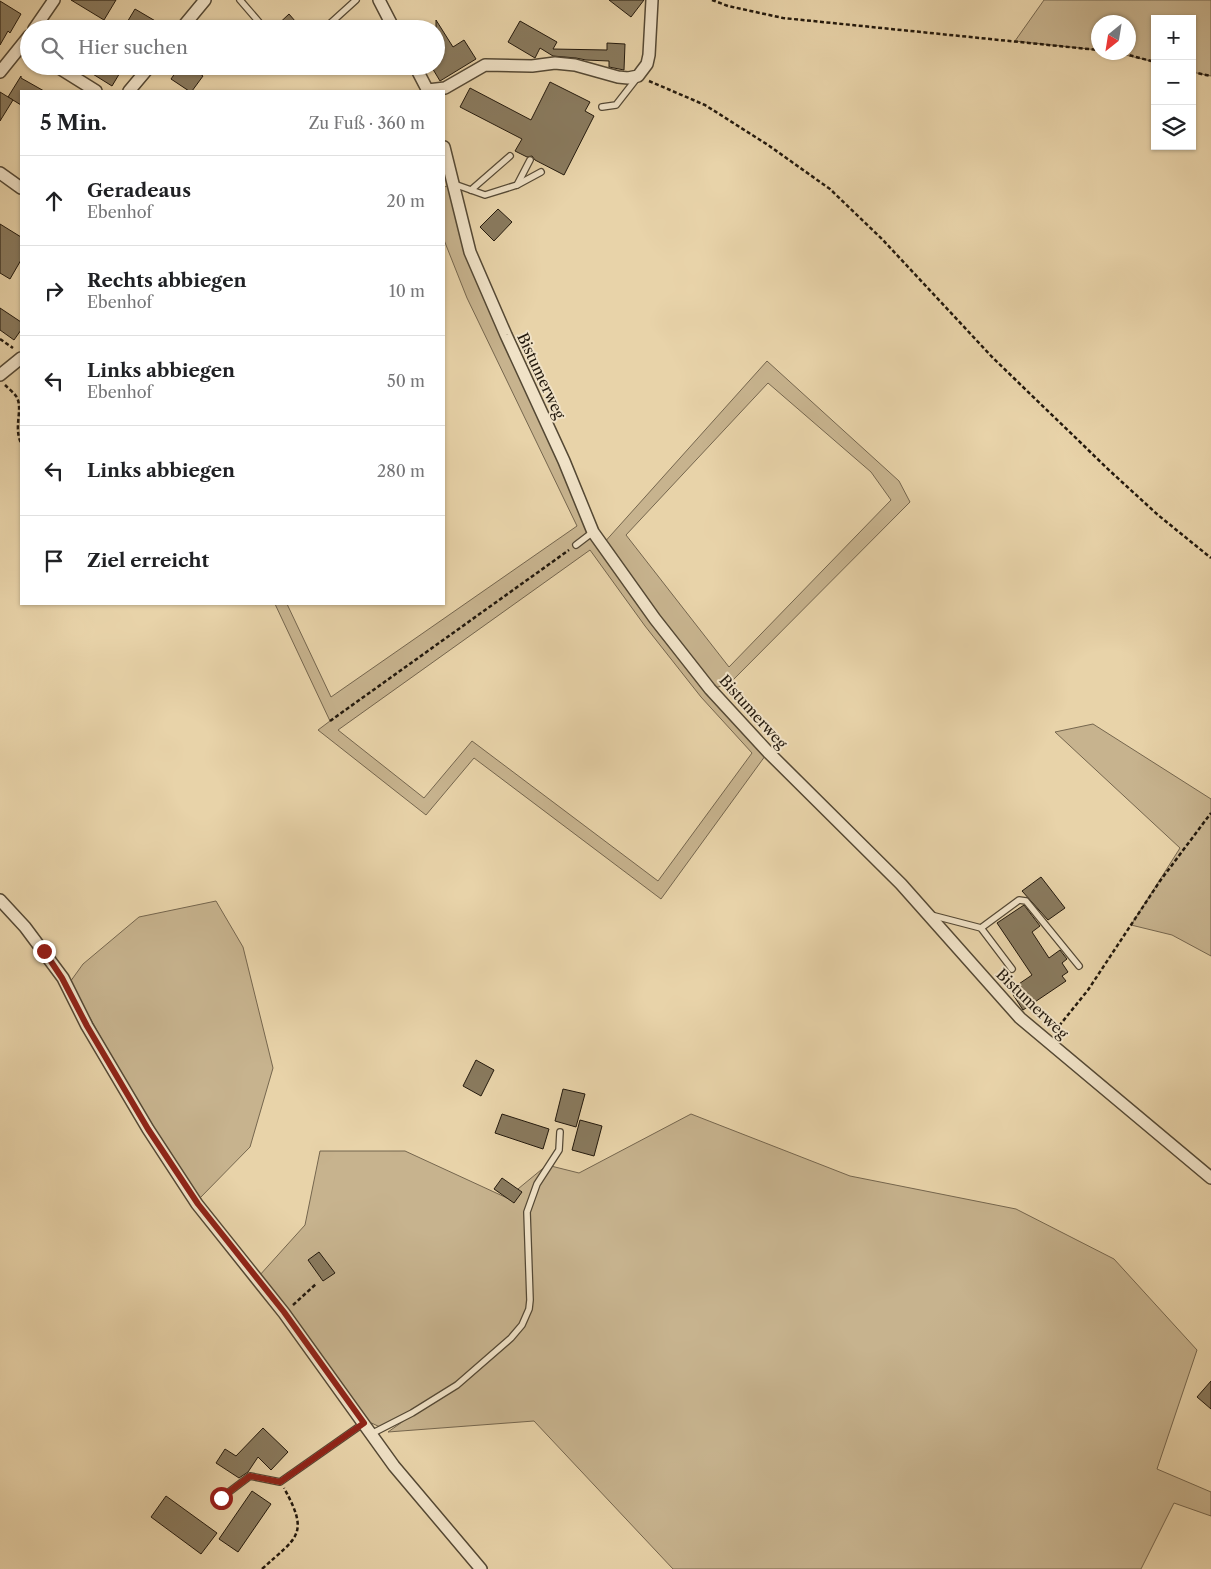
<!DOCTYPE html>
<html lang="de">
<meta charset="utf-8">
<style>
:root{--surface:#fff;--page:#f2f2f2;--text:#202124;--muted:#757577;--line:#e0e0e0}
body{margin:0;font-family:"Libre Caslon Text",serif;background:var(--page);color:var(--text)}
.controls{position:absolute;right:15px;top:15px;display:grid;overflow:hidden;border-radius:0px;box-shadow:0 1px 4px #0004}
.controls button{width:45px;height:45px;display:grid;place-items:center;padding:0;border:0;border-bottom:1px solid var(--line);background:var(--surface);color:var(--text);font:25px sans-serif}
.compass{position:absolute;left:1091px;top:15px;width:45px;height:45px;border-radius:50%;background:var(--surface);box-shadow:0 1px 4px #0004;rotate:210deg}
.stop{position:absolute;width:15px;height:15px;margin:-11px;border:4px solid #8f2418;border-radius:50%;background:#fff}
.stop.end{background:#8f2418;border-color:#fff;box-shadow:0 1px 5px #0008}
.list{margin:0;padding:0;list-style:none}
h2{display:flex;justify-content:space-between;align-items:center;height:65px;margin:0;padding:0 20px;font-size:21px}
h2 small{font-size:16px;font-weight:400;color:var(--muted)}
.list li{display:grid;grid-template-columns:32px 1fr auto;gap:15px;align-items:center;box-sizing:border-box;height:90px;padding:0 20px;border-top:1px solid var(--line)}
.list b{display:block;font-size:19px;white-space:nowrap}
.list p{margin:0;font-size:16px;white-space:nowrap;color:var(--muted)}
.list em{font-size:16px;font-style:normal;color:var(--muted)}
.icon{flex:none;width:28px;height:28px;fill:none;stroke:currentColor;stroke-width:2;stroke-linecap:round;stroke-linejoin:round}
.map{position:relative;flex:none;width:1211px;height:1569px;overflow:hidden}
.search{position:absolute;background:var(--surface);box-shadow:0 1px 4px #0004;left:20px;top:20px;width:425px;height:55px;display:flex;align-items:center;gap:12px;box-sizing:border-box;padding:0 18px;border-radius:28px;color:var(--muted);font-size:19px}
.panel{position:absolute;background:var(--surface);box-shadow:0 1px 4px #0004;left:20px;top:90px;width:425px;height:515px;border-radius:0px}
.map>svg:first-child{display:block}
.green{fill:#c7b38e;stroke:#75664e;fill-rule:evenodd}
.building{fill:#897a5e;stroke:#23190d}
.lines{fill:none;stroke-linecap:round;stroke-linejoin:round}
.lane-casing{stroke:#544834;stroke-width:8}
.street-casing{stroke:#544834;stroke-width:14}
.path{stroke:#23190d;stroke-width:2.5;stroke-dasharray:4 2.5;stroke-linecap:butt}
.lane{stroke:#f0e2c7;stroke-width:5.5}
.street{stroke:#f0e2c7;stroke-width:11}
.route{stroke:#8f2418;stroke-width:6}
.labels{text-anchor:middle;stroke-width:4;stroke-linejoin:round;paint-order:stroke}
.street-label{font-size:15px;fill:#23190d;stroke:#f0e2c7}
</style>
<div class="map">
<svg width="1211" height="1569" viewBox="0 0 1211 1569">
<rect width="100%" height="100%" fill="#e8d3a9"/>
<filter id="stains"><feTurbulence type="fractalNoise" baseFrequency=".004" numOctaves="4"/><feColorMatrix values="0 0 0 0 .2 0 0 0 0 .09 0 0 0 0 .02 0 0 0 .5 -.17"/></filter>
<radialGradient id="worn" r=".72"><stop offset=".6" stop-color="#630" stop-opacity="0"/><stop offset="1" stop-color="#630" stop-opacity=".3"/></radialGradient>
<g class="green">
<path d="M 1044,0 L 1211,0 L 1211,76 L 1192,72 L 1192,19 L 1155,19 L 1155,62 L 1117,53 L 1128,52 L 1128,22 L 1098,22 L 1098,50 L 1015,41 Z"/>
<path d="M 454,184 L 470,252 L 602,545 L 767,361 L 899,481 L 910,502 L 729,684 L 711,689 L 768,752 L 661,899 L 474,758 L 426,815 L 318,730 L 330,721 L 275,604 L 287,604 L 331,697 L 577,526 L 467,298 L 444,240 L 444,187 ZM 768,383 L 871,472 L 891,500 L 729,667 L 626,535 ZM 590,550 L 645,626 L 701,697 L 752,753 L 658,881 L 472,741 L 424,798 L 338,730 Z"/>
<path d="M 1093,724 L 1211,799 L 1211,956 L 1172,935 L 1131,925 L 1180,848 L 1055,732 Z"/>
<path d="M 216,901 L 243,947 L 273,1068 L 250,1147 L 199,1199 C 152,1129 111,1056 70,982 L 83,964 L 139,917 Z"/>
<path d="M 691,1114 L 850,1176 L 1016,1209 L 1114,1259 L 1197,1350 L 1157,1469 L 1211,1492 L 1211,1516 L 1174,1503 L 1141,1569 L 673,1569 L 534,1421 L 388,1432 L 419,1410 L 380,1427 L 365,1420 L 259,1276 L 305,1225 L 320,1151 L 405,1151 L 507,1198 L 547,1165 L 579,1173 Z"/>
</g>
<g class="building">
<path d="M 71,0 L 116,0 L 104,20 Z"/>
<path d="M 609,0 L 644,0 L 631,17 Z"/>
<path d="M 0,1 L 21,14 L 10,33 L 8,31 L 0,45 Z"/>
<path d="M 135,9 L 169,29 L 123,29 Z"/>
<path d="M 289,14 L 302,29 L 273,29 Z"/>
<path d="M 436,20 L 453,47 L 464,40 L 476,59 L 440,81 L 431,66 L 436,66 Z"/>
<path d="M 520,21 L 557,42 L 553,49 L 607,50 L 607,43 L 625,44 L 624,70 L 609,67 L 609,61 L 586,60 L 576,58 L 553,56 L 540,48 L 535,58 L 508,42 Z"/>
<path d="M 80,66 L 124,66 L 112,86 Z"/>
<path d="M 180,66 L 189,66 L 203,76 L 192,91 L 189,91 L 171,79 Z"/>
<path d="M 21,76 L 21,78 L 44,91 L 21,91 L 21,105 L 8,97 Z"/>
<path d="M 550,82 L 590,102 L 585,111 L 594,116 L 564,175 L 535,160 L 532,156 L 527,157 L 515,151 L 522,139 L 460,107 L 470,88 L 531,120 Z"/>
<path d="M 0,92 L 13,100 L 0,121 Z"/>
<path d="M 498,209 L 512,222 L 494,241 L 480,227 Z"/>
<path d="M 0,224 L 21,237 L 21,260 L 10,279 L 0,273 Z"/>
<path d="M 0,308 L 21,322 L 21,330 L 14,340 L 0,330 Z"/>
<path d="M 1041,877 L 1065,908 L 1048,920 L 1022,891 Z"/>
<path d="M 1024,905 L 1040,926 L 1032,932 L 1049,958 L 1060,950 L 1067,959 L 1062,963 L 1068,972 L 1062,976 L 1066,981 L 1023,1010 L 1010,990 L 1032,975 L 997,923 Z"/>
<path d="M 476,1060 L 494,1070 L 481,1096 L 463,1086 Z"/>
<path d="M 563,1089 L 585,1094 L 576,1127 L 555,1121 Z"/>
<path d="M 502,1114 L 549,1129 L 543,1149 L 495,1133 Z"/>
<path d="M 580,1120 L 602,1126 L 594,1156 L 572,1150 Z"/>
<path d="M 502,1178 L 522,1192 L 514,1203 L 494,1189 Z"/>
<path d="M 319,1252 L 335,1273 L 323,1281 L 308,1260 Z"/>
<path d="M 1211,1381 L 1211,1409 L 1197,1397 Z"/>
<path d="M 263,1428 L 288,1452 L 271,1470 L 258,1457 L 248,1472 L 239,1478 L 216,1463 L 225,1449 L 236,1456 Z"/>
<path d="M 252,1491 L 271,1504 L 238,1552 L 219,1539 Z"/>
<path d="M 166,1496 L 217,1533 L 201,1554 L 151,1517 Z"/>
</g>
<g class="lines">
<g class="lane-casing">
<g id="lane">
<path d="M 240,0 L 259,22"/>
<path d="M 324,29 L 356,0"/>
<path d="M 602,107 L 616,105 L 637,78"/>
<path d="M 454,184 L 485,195 L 517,185 L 530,160"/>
<path d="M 517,185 L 541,172"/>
<path d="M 471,190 L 510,156"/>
<path d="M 576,545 L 593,532"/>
<path d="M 931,915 L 981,928 L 1012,969"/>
<path d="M 981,928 L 1019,900 L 1026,901 L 1079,966"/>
<path d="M 371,1434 L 412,1413 L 457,1385 L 511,1338 L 522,1325 L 529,1309 L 530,1300 L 527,1212 L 537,1184 L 559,1150 L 560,1132"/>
<path d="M 221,1498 L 250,1476 L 280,1482 L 364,1423"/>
</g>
</g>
<g class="street-casing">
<g id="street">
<path d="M 379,0 L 394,29"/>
<path d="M 34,29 L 54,0"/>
<path d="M 181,29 L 205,0"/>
<path d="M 56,66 L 96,91"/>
<path d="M 415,66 L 428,91"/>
<path d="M 0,72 L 29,36"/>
<path d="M 428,90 L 445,88 L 485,65 L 532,66 L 555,63 L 575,65 L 618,77 L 628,78 L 638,76 L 647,64 L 649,55 L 652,0"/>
<path d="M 129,91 L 150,66"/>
<path d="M 444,147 L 470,252 L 506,335 L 564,461 L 593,532 L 655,619 L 710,689 L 768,752 L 901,884 L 1020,1018 L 1211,1178"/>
<path d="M 0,173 L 21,188"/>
<path d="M 0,375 L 21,358"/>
<path d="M 0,900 L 25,927 L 63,978 L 87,1026 L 148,1129 L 197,1204 L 284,1313 L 394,1466 L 481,1569"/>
</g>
</g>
<g class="path">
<path d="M 712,0 L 728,6 L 783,18 L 1098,50"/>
<path d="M 1117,52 L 1155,62"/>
<path d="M 1192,72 L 1211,76"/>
<path d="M 649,81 L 705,105 L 768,145 L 830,189 L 882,239 L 993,358 L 1110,471 L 1158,515 L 1211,558"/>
<path d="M 0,339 L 13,348"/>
<path d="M 5,385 C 8,388 13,392 16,396 C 24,408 13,426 21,443"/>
<path d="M 330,721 L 569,550"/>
<path d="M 1055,1031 L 1088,990 L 1160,881 L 1211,813"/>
<path d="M 293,1305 L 316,1284"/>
<path d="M 262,1569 C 297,1537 310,1535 284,1488"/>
</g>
<use href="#lane" class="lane"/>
<use href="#street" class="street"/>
</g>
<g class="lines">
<path class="route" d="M 44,951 L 62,978 L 87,1026 L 148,1129 L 198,1204 L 284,1312 L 364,1423 L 280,1482 L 250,1476 L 221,1498"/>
</g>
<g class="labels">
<g class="street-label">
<text transform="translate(541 376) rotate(65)" y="5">Bistumerweg</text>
<text transform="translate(753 712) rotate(48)" y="5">Bistumerweg</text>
<text transform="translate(1032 1004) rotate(44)" y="5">Bistumerweg</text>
</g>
</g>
<rect width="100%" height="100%" filter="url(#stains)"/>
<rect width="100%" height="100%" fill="url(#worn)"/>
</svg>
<div class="controls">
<button>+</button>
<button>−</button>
<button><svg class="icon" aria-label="layers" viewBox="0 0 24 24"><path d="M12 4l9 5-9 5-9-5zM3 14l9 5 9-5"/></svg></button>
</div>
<svg class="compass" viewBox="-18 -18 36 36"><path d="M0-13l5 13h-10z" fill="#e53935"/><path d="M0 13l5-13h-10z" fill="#757577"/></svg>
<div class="stop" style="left:221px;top:1498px"></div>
<div class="stop end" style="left:44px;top:951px"></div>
<div class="search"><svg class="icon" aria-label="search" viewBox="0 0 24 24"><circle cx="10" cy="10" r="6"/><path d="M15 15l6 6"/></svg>Hier suchen</div>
<section class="panel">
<h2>5 Min.<small>Zu Fuß · 360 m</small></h2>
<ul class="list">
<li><svg class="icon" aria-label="ahead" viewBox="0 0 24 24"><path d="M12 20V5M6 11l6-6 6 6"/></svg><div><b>Geradeaus</b><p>Ebenhof</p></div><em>20 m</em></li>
<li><svg class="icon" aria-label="right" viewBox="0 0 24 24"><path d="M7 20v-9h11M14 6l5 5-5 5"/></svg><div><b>Rechts abbiegen</b><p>Ebenhof</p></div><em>10 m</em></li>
<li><svg class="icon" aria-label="left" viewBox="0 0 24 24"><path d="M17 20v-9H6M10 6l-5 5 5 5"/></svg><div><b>Links abbiegen</b><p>Ebenhof</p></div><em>50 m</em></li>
<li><svg class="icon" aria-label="left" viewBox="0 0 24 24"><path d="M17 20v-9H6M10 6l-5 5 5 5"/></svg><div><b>Links abbiegen</b></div><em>280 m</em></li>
<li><svg class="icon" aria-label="arrive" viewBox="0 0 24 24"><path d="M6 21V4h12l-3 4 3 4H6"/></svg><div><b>Ziel erreicht</b></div></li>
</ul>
</section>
</div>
